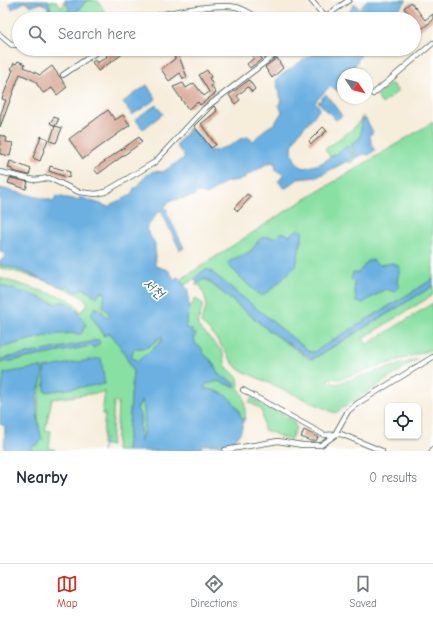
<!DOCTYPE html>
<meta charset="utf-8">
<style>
:root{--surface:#fff;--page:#f6f6f7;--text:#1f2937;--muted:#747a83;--line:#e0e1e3;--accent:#c8321e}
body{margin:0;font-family:"Comic Neue","Poor Story",sans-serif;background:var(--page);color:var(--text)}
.controls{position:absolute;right:12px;bottom:12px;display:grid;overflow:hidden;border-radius:6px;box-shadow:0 1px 3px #0004}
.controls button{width:36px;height:36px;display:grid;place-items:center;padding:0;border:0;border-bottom:1px solid var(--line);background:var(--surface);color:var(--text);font:20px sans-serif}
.compass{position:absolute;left:337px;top:68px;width:36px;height:36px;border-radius:50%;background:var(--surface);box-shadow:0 1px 3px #0004;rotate:125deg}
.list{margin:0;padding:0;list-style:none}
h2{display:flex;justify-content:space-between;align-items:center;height:52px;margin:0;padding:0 16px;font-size:17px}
h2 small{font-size:13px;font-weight:400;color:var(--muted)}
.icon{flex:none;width:22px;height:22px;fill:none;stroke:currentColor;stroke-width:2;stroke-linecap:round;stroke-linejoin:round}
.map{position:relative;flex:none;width:433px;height:451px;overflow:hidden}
.search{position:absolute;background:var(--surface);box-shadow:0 1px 3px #0004;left:12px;right:12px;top:12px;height:44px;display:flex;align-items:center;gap:10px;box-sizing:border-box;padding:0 14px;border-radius:22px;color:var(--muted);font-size:15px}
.sheet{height:112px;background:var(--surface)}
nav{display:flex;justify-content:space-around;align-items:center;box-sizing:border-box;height:56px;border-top:1px solid var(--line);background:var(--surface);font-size:11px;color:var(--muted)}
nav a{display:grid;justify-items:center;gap:2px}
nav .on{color:var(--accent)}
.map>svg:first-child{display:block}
.green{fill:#89e0a3;stroke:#548e6c;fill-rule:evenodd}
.water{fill:#6cb0e1;stroke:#46768a;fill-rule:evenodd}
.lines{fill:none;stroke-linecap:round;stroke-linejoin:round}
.stream{stroke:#6cb0e1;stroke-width:1.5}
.building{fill:#d6a18e}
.minor-casing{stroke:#3f574d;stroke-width:6}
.minor{stroke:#fff;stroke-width:4.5}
.labels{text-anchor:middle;stroke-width:3.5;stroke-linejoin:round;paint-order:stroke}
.water-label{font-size:14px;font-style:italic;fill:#366068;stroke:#fff}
</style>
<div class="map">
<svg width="433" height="451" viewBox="0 0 433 451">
<rect width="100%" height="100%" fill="#fff"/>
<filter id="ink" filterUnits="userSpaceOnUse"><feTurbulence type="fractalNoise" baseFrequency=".025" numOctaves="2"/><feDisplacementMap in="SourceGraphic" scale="8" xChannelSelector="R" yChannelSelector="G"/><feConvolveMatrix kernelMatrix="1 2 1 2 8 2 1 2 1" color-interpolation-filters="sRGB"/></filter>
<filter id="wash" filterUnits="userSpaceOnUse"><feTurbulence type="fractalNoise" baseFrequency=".012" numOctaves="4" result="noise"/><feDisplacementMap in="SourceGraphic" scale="16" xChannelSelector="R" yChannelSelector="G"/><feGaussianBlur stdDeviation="0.9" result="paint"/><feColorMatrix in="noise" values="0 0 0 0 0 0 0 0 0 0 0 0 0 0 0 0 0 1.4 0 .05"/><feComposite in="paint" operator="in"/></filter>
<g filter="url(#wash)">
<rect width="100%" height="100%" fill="#f6eddb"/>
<g class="green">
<path d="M 87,0 L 98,1 L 104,10 L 102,18 L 92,19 L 91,15 L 86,17 L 79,10 Z"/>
<path d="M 48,1 L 56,1 L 62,8 L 65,2 L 71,12 L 76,13 L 75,19 L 52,19 L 49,14 L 46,19 L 42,19 L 48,8 L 50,10 Z"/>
<path d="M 390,84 L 392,84 L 398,91 L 382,104 L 377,96 Z"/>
<path d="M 363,116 L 366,119 L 362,120 L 360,138 L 351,144 L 358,157 L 350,163 L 347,161 L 355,156 L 348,146 L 330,157 L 325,149 L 354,128 Z"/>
<path d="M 433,122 L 433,279 L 314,352 L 310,352 L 208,269 L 185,285 L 180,280 L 289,209 ZM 294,232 L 303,239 L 299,249 L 296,266 L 275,286 L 262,296 L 257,293 L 227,264 L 233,259 L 248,253 L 266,236 L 275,238 L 280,233 L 285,233 L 289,236 ZM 393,263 L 400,267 L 397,282 L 399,288 L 387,289 L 362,303 C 342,268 365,268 393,263 Z"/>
<path d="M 0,265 L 19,269 L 55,285 L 66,285 L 78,290 L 83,288 L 91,294 L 105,292 L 104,299 L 110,315 L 107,317 L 99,308 L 92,317 L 104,336 L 110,333 L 122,349 L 133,371 L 127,451 L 116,451 L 118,402 L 114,402 L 111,446 L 102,444 L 105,414 L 102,414 L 105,392 L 52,399 L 45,430 L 51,431 L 49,448 L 55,449 L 55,451 L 31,451 L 31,447 L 42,439 C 35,418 39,398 42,377 L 0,406 L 0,363 L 91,346 L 94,348 L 95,341 L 93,340 L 91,342 L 0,359 L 0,348 C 26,341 54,331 81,334 L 80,315 L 77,310 L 0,285 L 0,278 L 68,299 L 75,304 L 81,312 L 88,303 C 79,289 19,272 0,268 Z"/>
<path d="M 205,279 L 267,329 L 309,359 L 315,358 L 433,286 L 433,295 L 363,338 L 366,344 L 368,344 L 433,303 L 433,349 L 339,379 L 328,378 L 328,381 L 336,384 L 418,359 L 335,413 L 238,369 C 225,355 218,336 202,324 L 201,322 C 208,302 208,304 200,285 L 195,285 Z"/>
<path d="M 195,298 L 203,304 L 198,322 L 198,326 L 222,351 L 226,366 L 238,378 L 239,384 L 238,388 C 246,395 245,408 245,418 L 242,419 L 239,410 L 211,389 L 204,389 L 205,384 L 217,381 L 235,387 L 218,374 L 211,360 L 203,353 L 201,347 L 196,345 L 192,333 L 185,328 L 189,306 L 192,305 Z"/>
<path d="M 162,336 L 162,341 L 138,362 L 131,357 L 133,349 L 148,347 Z"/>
<path d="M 251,398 L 293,420 L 296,428 L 290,440 C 280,438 274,432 264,430 L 262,410 L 249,402 Z"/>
<path d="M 142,399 C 146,412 145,430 140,443 L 140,415 L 137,409 Z"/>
</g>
<g class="water">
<path d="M 16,0 L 48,0 L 51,9 L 42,3 L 32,6 L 25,2 L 12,9 L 9,4 Z"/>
<path d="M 64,0 L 93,0 L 87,0 L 76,13 L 66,12 L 70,9 Z"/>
<path d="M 367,0 L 407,0 L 390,19 L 351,19 L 346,13 L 347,12 L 349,12 L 355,3 L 359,9 Z"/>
<path d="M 314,49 L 364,49 L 354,67 L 348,69 L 342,75 L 343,79 L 338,84 L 341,89 L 338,91 L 330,86 L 315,102 L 320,108 C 311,124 283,139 295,160 C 298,164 299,166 304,168 L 320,164 L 348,146 L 355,157 L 317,177 L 298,179 L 286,188 L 283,187 L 278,181 L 284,175 L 276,170 L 275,164 L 272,162 C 261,165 255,173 246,175 L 244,179 L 226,182 L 207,195 L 198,192 L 194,196 L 169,201 L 164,208 L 168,210 L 166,211 L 184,248 L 180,250 L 161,211 L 157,213 L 146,229 L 155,244 L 155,266 L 168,270 L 174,279 L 178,277 L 188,290 L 189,311 L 185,328 L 192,329 L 192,333 L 196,334 L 194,338 L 196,345 L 201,347 L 203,353 L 213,363 L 218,374 L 236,384 L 235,387 L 217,381 L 205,385 L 205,389 C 225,391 235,399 242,419 L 245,418 C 242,423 243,426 241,431 C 232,449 220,444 202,445 L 201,451 L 127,451 L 133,371 L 122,349 L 110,333 L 103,336 L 103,332 L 92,317 L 92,311 L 96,307 L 107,317 L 110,315 L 103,307 L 105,292 L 102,291 L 97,297 L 83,288 L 75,292 C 66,284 65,288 56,285 C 37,278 20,268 0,265 L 0,262 L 6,255 L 0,251 L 0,188 L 54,201 L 56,196 L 78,200 L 80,197 L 109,207 L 111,204 L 132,195 L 134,188 L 138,187 C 142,179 146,175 154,171 L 163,172 L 185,157 L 176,145 L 190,128 L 199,136 L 208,150 L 212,151 L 230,146 L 240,139 L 248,137 L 253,141 L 264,130 L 275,123 L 282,112 L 279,105 L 281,99 L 276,81 L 279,77 L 304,59 C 310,58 313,55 314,49 ZM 162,336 L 162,341 L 138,361 L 131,357 L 134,349 L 148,347 ZM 142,399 C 146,412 145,431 140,443 L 140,415 L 137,409 Z"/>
<path d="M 147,85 L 156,99 L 132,115 L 123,102 Z"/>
<path d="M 326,94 L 342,116 L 336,120 L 318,102 Z"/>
<path d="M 156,105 L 163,114 L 143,129 L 135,119 Z"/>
<path d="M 366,119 L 373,132 L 370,136 L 371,142 L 375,150 L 369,155 L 364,154 L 357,157 L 351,144 L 360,138 L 362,120 Z"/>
<path d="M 298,229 L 303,231 L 296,266 L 275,286 L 262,296 L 257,293 L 227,264 C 233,258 240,257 247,253 C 261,247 252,233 275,238 L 280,233 L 285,233 L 289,236 Z"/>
<path d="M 373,260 L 378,265 L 393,263 L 400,267 L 397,282 L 399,288 L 395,292 L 386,289 L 362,303 L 356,302 L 354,283 L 351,278 L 353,273 L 358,273 L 368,261 Z"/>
<path d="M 208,269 L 310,352 L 314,352 L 433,279 L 433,286 L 312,359 L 267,329 L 208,280 L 205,279 L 197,283 L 194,279 L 203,271 Z"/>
<path d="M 0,285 L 21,292 L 26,292 L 56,304 L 62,301 C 75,305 79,314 86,325 L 81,334 C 54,331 26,341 0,348 Z"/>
<path d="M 98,339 L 100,343 L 94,348 L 91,346 L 0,363 L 0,359 L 91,342 L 93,340 L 95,341 Z"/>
<path d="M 101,358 L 105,384 L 45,392 L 44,368 Z"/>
<path d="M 41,367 C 45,373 41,382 39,388 C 35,402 37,426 42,439 L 39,444 L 31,447 L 31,451 L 4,451 L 5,426 L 0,424 L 0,406 L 4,373 Z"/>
</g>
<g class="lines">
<path class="stream" d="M 102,451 L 106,438"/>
</g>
<g id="blocks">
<g class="building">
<path d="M 411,2 L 425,20 L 433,14 L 433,20 L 414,35 L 414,19 L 404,8 Z"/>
<path d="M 114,49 L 130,49 L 98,71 L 92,62 L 95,60 L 97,63 L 107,57 L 106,54 Z"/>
<path d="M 173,49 L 176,49 L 187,77 L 183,79 L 180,73 L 169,81 L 161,69 L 175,59 Z"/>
<path d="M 249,49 L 256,49 L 262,59 L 250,68 L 247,64 L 254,58 Z"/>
<path d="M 277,58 L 283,68 L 272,78 L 265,67 Z"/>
<path d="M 18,61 L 25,64 L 24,67 L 40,75 L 52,66 L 67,87 L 57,95 L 52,88 L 43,93 L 35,81 L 20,74 L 0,127 L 0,116 L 6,100 L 2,99 L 13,70 L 11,69 L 14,63 L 16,64 Z"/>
<path d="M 207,70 L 211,77 L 209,78 L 213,85 L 211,86 L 216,93 L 200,105 L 198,102 L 188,109 L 173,87 L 183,83 L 186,88 L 194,83 L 204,96 L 209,92 L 199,75 Z"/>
<path d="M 249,80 L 255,89 L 252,92 L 248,87 L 237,96 L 240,100 L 235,104 L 229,95 Z"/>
<path d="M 214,106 L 217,111 L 201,124 L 216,145 L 211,148 L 194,126 Z"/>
<path d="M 108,110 L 115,120 L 123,115 L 130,125 L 83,159 L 69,139 Z"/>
<path d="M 54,117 L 59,119 L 55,126 L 62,128 L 56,143 L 50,141 L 55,126 L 50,123 Z"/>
<path d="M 323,127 L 327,131 L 311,144 L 309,141 Z"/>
<path d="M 0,135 L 7,138 L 6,142 L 13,143 L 10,156 L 0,154 Z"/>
<path d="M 41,136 L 48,139 L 40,161 L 33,158 Z"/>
<path d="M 139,137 L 142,142 L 98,174 L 94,169 Z"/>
<path d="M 10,161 L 31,169 L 29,175 L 12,171 L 12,169 L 8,168 Z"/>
<path d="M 50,166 L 70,172 L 69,178 L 49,171 Z"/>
<path d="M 10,178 L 28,182 L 26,189 L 8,183 Z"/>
<path d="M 247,194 L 251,197 L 238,211 L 234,208 Z"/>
<path d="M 304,430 L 318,437 L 316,441 L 311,441 L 301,437 Z"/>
</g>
</g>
</g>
<g filter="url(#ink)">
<use href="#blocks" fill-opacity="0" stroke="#3f574d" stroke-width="1"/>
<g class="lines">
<g class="minor-casing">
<g id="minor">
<path d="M 311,0 L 325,17"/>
<path d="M 147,19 C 165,12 217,3 236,7 C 244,9 253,15 261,19"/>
<path d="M 322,19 L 349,0"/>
<path d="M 0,35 L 12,45 L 19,45"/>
<path d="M 63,75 L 101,49"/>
<path d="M 373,94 L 433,43"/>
<path d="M 0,172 L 34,180 L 49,178 L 79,192 L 96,194 L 105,192 L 155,162 L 204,109 L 282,49"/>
<path d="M 243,390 L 324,435 L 341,434 L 382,451"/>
<path d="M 225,450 L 278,441 L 302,445 L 321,445 L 334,436 L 348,411 L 358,403 L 433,357"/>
<path d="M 432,451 L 433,449"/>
</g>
</g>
<use href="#minor" class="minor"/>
</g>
</g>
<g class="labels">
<g class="water-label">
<text transform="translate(154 288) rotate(39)" y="5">서천</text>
</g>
</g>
</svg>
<div class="controls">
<button><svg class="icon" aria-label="locate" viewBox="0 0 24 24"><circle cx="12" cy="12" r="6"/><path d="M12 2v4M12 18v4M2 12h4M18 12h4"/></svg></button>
</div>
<svg class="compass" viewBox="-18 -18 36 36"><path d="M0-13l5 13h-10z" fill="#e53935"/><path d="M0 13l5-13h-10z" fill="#747a83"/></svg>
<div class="search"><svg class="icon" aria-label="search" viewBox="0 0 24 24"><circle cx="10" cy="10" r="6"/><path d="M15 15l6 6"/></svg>Search here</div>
</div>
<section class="sheet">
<h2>Nearby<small>0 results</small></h2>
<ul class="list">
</ul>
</section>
<nav>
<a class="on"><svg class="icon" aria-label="map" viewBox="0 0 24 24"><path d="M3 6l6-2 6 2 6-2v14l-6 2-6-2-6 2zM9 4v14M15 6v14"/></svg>Map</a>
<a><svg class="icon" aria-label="directions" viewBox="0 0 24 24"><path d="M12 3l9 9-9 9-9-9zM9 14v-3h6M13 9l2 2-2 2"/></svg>Directions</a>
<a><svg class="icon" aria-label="saved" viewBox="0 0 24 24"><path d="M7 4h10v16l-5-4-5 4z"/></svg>Saved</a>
</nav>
